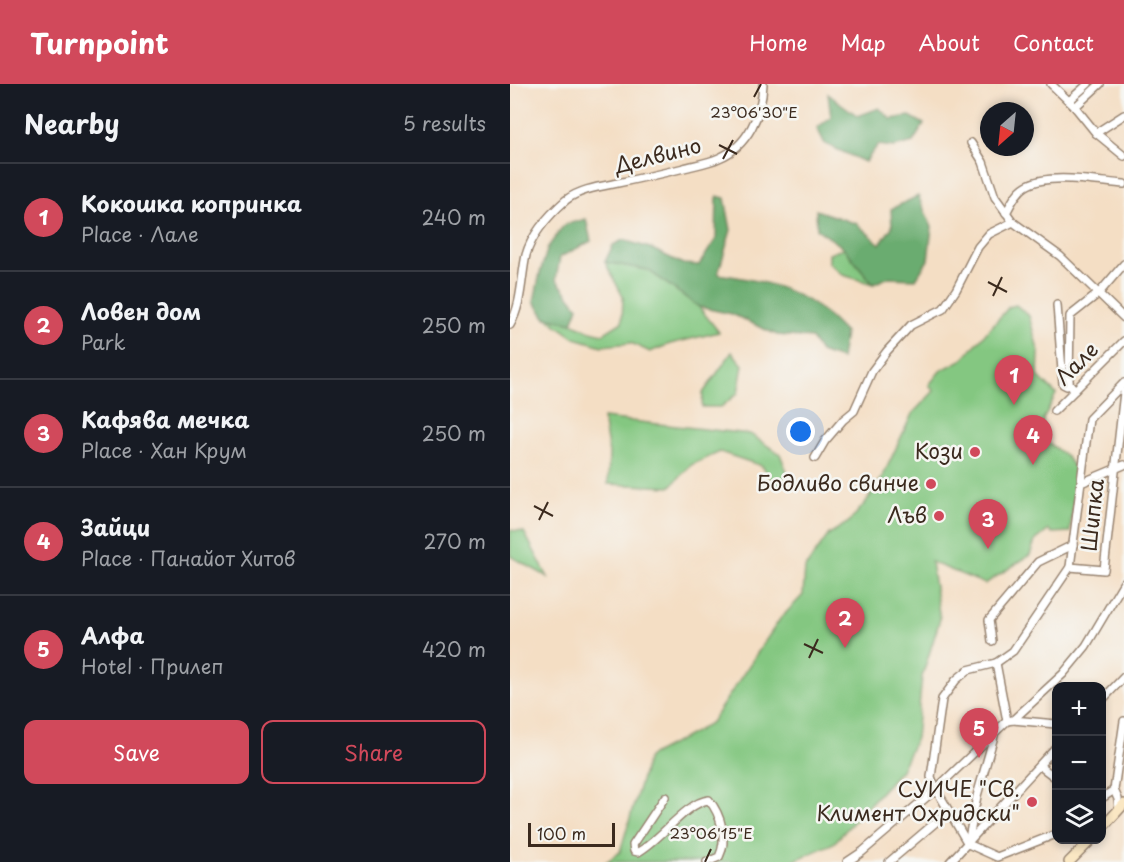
<!DOCTYPE html>
<meta charset="utf-8">
<style>
:root{--surface:#171b24;--page:#242831;--text:#f1f3f6;--muted:#9ea1a6;--line:#363941;--accent:#d1495b}
body{margin:0;font-family:"Playpen Sans",sans-serif;background:var(--page);color:var(--text)}
.controls{position:absolute;right:18px;bottom:18px;display:grid;overflow:hidden;border-radius:12px;box-shadow:0 3px 9px #0003}
.controls button{width:54px;height:54px;display:grid;place-items:center;padding:0;border:0;border-bottom:2px solid var(--line);background:var(--surface);color:var(--text);font:30px sans-serif}
.compass{position:absolute;left:470px;top:18px;width:54px;height:54px;border-radius:50%;background:var(--surface);box-shadow:0 3px 9px #0003;rotate:207deg}
.scale{position:absolute;left:18px;bottom:15px;width:87px;box-sizing:border-box;padding-left:6px;border:3px solid #3b2a1e;border-top:0;font-size:16px;line-height:21px;white-space:nowrap;color:#3b2a1e;-webkit-text-stroke:4px #f6f6f2;paint-order:stroke}
.you{position:absolute;left:291px;top:348px;width:21px;height:21px;margin:-15px;border:4px solid #fff;border-radius:50%;background:#1a73e8;box-shadow:0 0 0 9px #1a73e833}
.badge{display:grid;place-items:center;width:39px;height:39px;border-radius:50%;background:var(--accent);color:#fff;font-size:20px;font-weight:700}
.pin{position:absolute;translate:-50% -50px;filter:drop-shadow(0 2px 3px #0008)}
.pin::after{content:'';position:absolute;top:32px;width:21px;height:18px;background:inherit;clip-path:polygon(0 0,100% 0,50% 100%)}
.list{margin:0;padding:0;list-style:none}
h2{display:flex;justify-content:space-between;align-items:center;height:78px;margin:0;padding:0 24px;font-size:26px}
h2 small{font-size:20px;font-weight:400;color:var(--muted)}
.list li{display:grid;grid-template-columns:39px 1fr auto;gap:18px;align-items:center;box-sizing:border-box;height:108px;padding:0 24px;border-top:2px solid var(--line)}
.list b{display:block;font-size:22px;white-space:nowrap}
.list p{margin:0;font-size:20px;white-space:nowrap;color:var(--muted)}
.list em{font-size:20px;font-style:normal;color:var(--muted)}
.actions{display:flex;gap:12px;padding:18px 24px}
.actions a{flex:1;padding:14px 0;border:2px solid var(--accent);border-radius:12px;text-align:center;font-size:21px;color:var(--accent)}
.actions .main{background:var(--accent);color:#fff}
.icon{flex:none;width:33px;height:33px;fill:none;stroke:currentColor;stroke-width:2;stroke-linecap:round;stroke-linejoin:round}
.map{position:relative;flex:none;width:614px;height:778px;overflow:hidden}
header{display:flex;align-items:center;gap:36px;box-sizing:border-box;height:84px;padding:0 30px;background:var(--accent);color:#fff}
header strong{font-size:28px}
nav{display:flex;gap:33px;margin-inline-start:auto;font-size:21px}
main{display:flex}
aside{flex:1;background:var(--surface)}
.map>svg:first-child{display:block}
.green{fill:#84c781;stroke:#607850;stroke-width:1.5}
.forest{fill:#6bac6f;stroke:#536b46;stroke-width:1.5}
.lines{fill:none;stroke-linecap:round;stroke-linejoin:round}
.street-casing{stroke:#988471;stroke-width:10}
.secondary-casing{stroke:#988471;stroke-width:12}
.street{stroke:#fff;stroke-width:7}
.secondary{stroke:#fae7c3;stroke-width:9}
.ticks{fill:none;stroke:#3b2a1e;stroke-width:2}
.poi-dot{fill:#d1495b;stroke:#f6f6f2;stroke-width:2}
.labels{text-anchor:middle;stroke-width:5;stroke-linejoin:round;paint-order:stroke}
.street-label{font-size:21px;fill:#3b2a1e;stroke:#f6f6f2}
.poi-label{font-size:21px;fill:#3b2a1e;stroke:#f6f6f2;text-anchor:end}
.ticks-label{font-size:15px;text-anchor:middle;fill:#3b2a1e;stroke:#f6f6f2;stroke-width:5;stroke-linejoin:round;paint-order:stroke}
</style>
<header>
<strong>Turnpoint</strong>
<nav><a>Home</a><a>Map</a><a>About</a><a>Contact</a></nav>
</header>
<main>
<aside>
<h2>Nearby<small>5 results</small></h2>
<ul class="list">
<li><span class="badge">1</span><div><b>Кокошка копринка</b><p>Place · Лале</p></div><em>240 m</em></li>
<li><span class="badge">2</span><div><b>Ловен дом</b><p>Park</p></div><em>250 m</em></li>
<li><span class="badge">3</span><div><b>Кафява мечка</b><p>Place · Хан Крум</p></div><em>250 m</em></li>
<li><span class="badge">4</span><div><b>Зайци</b><p>Place · Панайот Хитов</p></div><em>270 m</em></li>
<li><span class="badge">5</span><div><b>Алфа</b><p>Hotel · Прилеп</p></div><em>420 m</em></li>
</ul>
<div class="actions"><a class="main">Save</a><a>Share</a></div>
</aside>
<div class="map">
<svg width="614" height="778" viewBox="0 0 614 778">
<rect width="100%" height="100%" fill="#f6f6f2"/>
<filter id="ink" filterUnits="userSpaceOnUse"><feTurbulence type="fractalNoise" baseFrequency=".0167" numOctaves="2"/><feDisplacementMap in="SourceGraphic" scale="12" xChannelSelector="R" yChannelSelector="G"/><feConvolveMatrix kernelMatrix="1 2 1 2 8 2 1 2 1" color-interpolation-filters="sRGB"/></filter>
<filter id="wash" filterUnits="userSpaceOnUse"><feTurbulence type="fractalNoise" baseFrequency=".008" numOctaves="4" result="noise"/><feDisplacementMap in="SourceGraphic" scale="24" xChannelSelector="R" yChannelSelector="G"/><feGaussianBlur stdDeviation="1.35" result="paint"/><feColorMatrix in="noise" values="0 0 0 0 0 0 0 0 0 0 0 0 0 0 0 0 0 1.4 0 .05"/><feComposite in="paint" operator="in"/></filter>
<g filter="url(#wash)">
<rect width="100%" height="100%" fill="#f4dec4"/>
<g class="green">
<path d="M 334,164 L 363,200 L 333,191 L 319,179 L 319,170 Z"/>
<path d="M 95,178 L 138,186 L 189,223 L 209,248 L 160,260 L 140,268 L 121,259 L 92,262 L 65,254 L 35,233 L 62,239 L 77,246 L 93,250 L 112,238 L 113,213 Z"/>
<path d="M 506,221 L 519,232 L 529,269 L 528,292 L 546,310 L 533,336 L 536,357 L 556,372 L 567,388 L 560,448 L 542,449 L 539,446 L 525,457 L 520,471 L 475,500 L 421,478 L 430,535 L 412,593 L 406,654 L 391,686 L 324,759 L 281,778 L 96,778 L 110,768 L 138,673 L 200,640 L 270,535 L 293,511 L 295,484 L 319,450 L 339,438 L 356,418 L 372,394 L 402,330 L 424,307 L 419,301 L 430,287 L 453,275 L 499,223 Z"/>
<path d="M 222,268 L 233,281 L 228,309 L 211,323 L 192,323 L 193,309 Z"/>
<path d="M 93,334 L 240,350 L 270,370 L 278,390 L 267,404 L 252,382 L 210,368 L 181,381 L 160,403 L 98,400 L 99,370 Z"/>
<path d="M 0,446 L 14,448 L 38,493 L 0,472 Z"/>
</g>
<g class="forest">
<path d="M 318,10 L 348,32 L 369,24 L 381,35 L 400,32 L 414,40 L 403,58 L 384,63 L 368,61 L 355,78 L 315,60 L 307,44 L 321,33 Z"/>
<path d="M 207,112 L 215,114 L 221,146 L 208,190 C 242,195 278,201 307,223 C 317,230 326,240 335,249 L 331,275 L 310,268 L 301,254 L 267,251 L 222,230 L 189,223 L 138,186 L 95,178 L 103,161 L 113,156 L 140,164 L 173,180 L 189,181 L 206,155 Z"/>
<path d="M 408,112 L 422,143 L 418,176 L 406,195 L 377,194 L 363,200 L 334,164 L 307,145 L 306,126 L 347,140 L 370,160 L 382,143 L 381,125 Z"/>
<path d="M 76,135 L 81,157 L 50,173 L 46,195 L 68,223 L 62,239 L 35,233 L 24,217 L 30,189 L 38,163 L 54,141 Z"/>
</g>
</g>
<g filter="url(#ink)">
<g class="lines">
<g class="street-casing">
<g id="street">
<path d="M 541,0 L 565,23 L 586,49 L 614,72"/>
<path d="M 559,17 L 578,0"/>
<path d="M 565,23 L 590,0"/>
<path d="M 586,49 L 614,31"/>
<path d="M 461,59 L 473,78 L 485,113 L 503,138 L 550,172 L 614,234"/>
<path d="M 496,129 C 501,120 506,108 516,102 C 538,88 588,98 614,100"/>
<path d="M 547,221 L 553,300 L 557,302 L 559,299"/>
<path d="M 0,241 C 12,220 11,194 16,171 C 22,150 40,130 56,116 C 69,106 87,103 103,100 C 127,95 150,90 174,84 C 185,81 198,79 209,74 C 238,62 252,30 253,0"/>
<path d="M 565,306 L 559,299 L 560,232 L 589,209 L 614,180"/>
<path d="M 544,327 L 614,257"/>
<path d="M 305,374 L 315,357 L 333,336 L 344,327 L 362,287 L 377,267 L 401,241 L 433,225 L 446,206 L 468,163 L 479,150 L 503,138"/>
<path d="M 571,399 L 614,381"/>
<path d="M 560,483 L 594,486 L 614,308"/>
<path d="M 482,557 L 479,536 L 528,478 L 563,461"/>
<path d="M 486,579 L 497,637"/>
<path d="M 592,616 L 614,593"/>
<path d="M 503,636 L 546,640"/>
<path d="M 530,682 L 546,694"/>
<path d="M 155,713 L 123,761 L 124,767 L 128,768 C 150,757 176,718 199,716 C 211,731 218,755 209,773 L 197,778"/>
<path d="M 592,714 L 604,706"/>
<path d="M 609,725 L 608,715 L 604,706 L 614,637"/>
<path d="M 458,760 L 426,705 L 421,693 L 432,615 L 446,596 L 458,586 L 486,579 L 503,567 L 560,483 L 579,335 L 614,299"/>
<path d="M 458,760 L 467,712 L 484,652"/>
<path d="M 458,760 L 487,773 L 546,750"/>
<path d="M 337,778 L 352,768 L 426,705 L 497,637 L 503,636 L 553,590 L 576,562 L 614,498"/>
<path d="M 379,778 L 439,727"/>
<path d="M 440,778 L 546,663"/>
</g>
</g>
<g class="secondary-casing">
<g id="secondary">
<path d="M 592,744 L 614,720"/>
<path d="M 559,778 L 581,756"/>
</g>
</g>
<use href="#street" class="street"/>
<use href="#secondary" class="secondary"/>
</g>
</g>
<path class="ticks" d="M 244,13 L 251,0M 209,61 L 227,70M 213,75 L 223,56M 478,198 L 497,208M 483,212 L 492,193M 24,422 L 43,432M 29,436 L 38,418M 294,560 L 313,569M 299,574 L 308,555M 195,778 L 201,765"/>
<g class="poi-dot">
<circle cx="465" cy="368" r="6"/>
<circle cx="421" cy="400" r="6"/>
<circle cx="429" cy="432" r="6"/>
<circle cx="522" cy="718" r="6"/>
</g>
<g class="labels">
<g class="street-label">
<text transform="translate(148 72) rotate(-14)" y="7">Делвино</text>
<text transform="translate(567 280) rotate(-45)" y="7">Лале</text>
<text transform="translate(583 431) rotate(-84)" y="7">Шипка</text>
</g>
<g class="poi-label">
<text x="453" y="375">Кози</text>
<text x="409" y="407">Бодливо свинче</text>
<text x="417" y="439">Лъв</text>
<text x="510" y="713">СУИЧЕ "Св.<tspan x="510" dy="24">Климент Охридски"</tspan></text>
</g>
</g>
<g class="ticks-label">
<text x="244" y="34">23°06'30"E</text>
<text x="201" y="755">23°06'15"E</text>
</g>
</svg>
<div class="controls">
<button>+</button>
<button>−</button>
<button><svg class="icon" aria-label="layers" viewBox="0 0 24 24"><path d="M12 4l9 5-9 5-9-5zM3 14l9 5 9-5"/></svg></button>
</div>
<svg class="compass" viewBox="-18 -18 36 36"><path d="M0-13l5 13h-10z" fill="#e53935"/><path d="M0 13l5-13h-10z" fill="#9ea1a6"/></svg>
<div class="scale">100 m</div>
<div class="you"></div>
<div class="pin badge" style="left:504px;top:321px">1</div>
<div class="pin badge" style="left:335px;top:564px">2</div>
<div class="pin badge" style="left:478px;top:465px">3</div>
<div class="pin badge" style="left:523px;top:381px">4</div>
<div class="pin badge" style="left:469px;top:674px">5</div>
</div>
</main>
